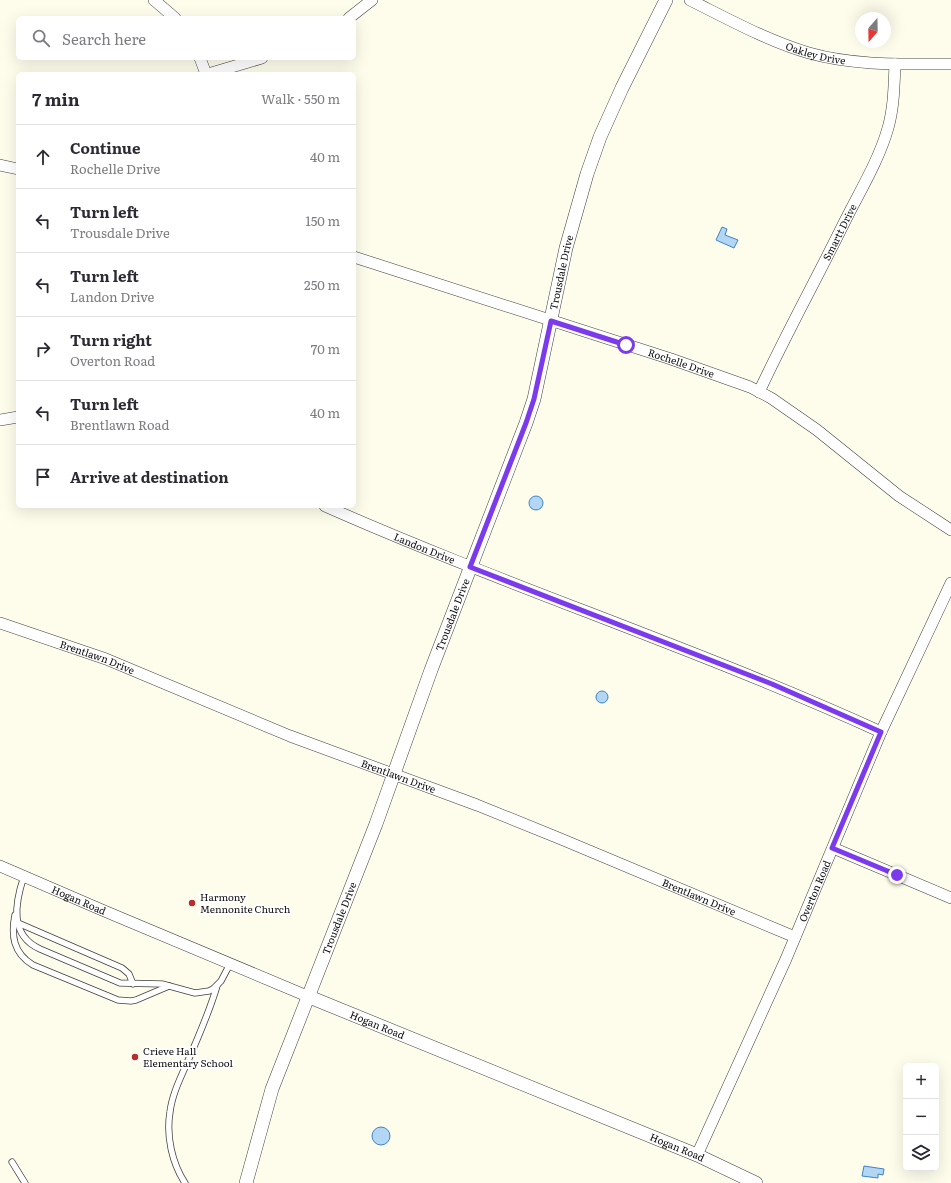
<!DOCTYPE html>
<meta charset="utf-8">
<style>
:root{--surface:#fff;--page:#f7f7f7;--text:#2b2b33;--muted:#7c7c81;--line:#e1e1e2}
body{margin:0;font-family:Literata,serif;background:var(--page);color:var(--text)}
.controls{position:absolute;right:12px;bottom:12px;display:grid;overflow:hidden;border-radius:6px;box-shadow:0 4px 16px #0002}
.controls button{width:36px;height:36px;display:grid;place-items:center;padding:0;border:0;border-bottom:1px solid var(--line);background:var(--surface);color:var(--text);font:20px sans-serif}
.compass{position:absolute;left:855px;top:12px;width:36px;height:36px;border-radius:50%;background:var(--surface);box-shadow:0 4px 16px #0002;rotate:200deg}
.stop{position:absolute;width:12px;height:12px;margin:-9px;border:3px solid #7c3aed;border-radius:50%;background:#fff}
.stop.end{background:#7c3aed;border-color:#fff;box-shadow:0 1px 4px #0008}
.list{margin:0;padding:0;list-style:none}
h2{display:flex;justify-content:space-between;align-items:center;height:52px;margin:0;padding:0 16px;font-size:17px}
h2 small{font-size:13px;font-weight:400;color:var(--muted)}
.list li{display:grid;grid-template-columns:26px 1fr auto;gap:12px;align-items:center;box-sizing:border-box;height:64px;padding:0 16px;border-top:1px solid var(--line)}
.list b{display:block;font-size:15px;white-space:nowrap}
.list p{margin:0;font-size:13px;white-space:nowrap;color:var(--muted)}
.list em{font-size:13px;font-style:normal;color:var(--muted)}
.icon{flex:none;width:22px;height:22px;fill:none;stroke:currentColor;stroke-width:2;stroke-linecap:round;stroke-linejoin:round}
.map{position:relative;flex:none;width:951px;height:1183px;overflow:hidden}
.search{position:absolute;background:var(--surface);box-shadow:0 4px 16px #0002;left:16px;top:16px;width:340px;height:44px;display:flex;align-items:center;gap:10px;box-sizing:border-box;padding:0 14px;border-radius:6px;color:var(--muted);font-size:15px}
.panel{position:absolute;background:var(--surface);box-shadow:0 4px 16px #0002;left:16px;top:72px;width:340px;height:436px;border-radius:6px}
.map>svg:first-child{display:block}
.water{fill:#b2d6f4;stroke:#3c84c8}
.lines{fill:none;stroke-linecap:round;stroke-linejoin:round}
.service-casing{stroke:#3f3f3f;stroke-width:7}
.minor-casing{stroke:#3f3f3f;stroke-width:12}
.tertiary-casing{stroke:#3f3f3f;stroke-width:14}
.service{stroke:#fff;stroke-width:5.5}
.minor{stroke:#fff;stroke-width:11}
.tertiary{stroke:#fff;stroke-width:13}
.route{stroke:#7c3aed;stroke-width:5}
.poi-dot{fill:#b62f2a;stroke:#fff;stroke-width:1.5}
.labels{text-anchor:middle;stroke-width:4;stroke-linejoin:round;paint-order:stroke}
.street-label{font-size:10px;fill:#0c0c0c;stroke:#fff}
.poi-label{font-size:10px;fill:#0c0c0c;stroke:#fff;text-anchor:start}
</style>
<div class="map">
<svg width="951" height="1183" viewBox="0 0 951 1183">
<rect width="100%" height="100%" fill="#fefceb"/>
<g class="water">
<path d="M 722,227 L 727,229 L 725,235 L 738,240 L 734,248 L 716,240 Z"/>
<circle cx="536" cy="503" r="7"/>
<circle cx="602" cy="697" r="6"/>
<circle cx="381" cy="1136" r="9"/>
<path d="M 864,1166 L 884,1169 L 883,1175 L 878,1174 L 878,1178 L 862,1176 Z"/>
</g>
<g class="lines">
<g class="service-casing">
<g id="service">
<path d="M 24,876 C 15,903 9,935 40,949 L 120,983 L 162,984 L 195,993 L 209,991 L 213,989 L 221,981 L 230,964"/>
<path d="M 15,915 C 11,935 13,953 33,965 L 118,1000 L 131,1001 L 136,1000 L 169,986"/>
<path d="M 18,923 L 122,968 L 129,974 L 133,984"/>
<path d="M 12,1162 L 25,1183"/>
<path d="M 185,1183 C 172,1163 166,1136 170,1112 C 172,1095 180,1079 187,1063 C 198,1038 209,1013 217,986"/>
</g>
</g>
<g class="minor-casing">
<g id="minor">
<path d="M 154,0 L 175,18"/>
<path id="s1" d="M 690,0 C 728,19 768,41 809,53 C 855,66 904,64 951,64"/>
<path d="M 349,18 L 372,0"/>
<path d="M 200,58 L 206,74"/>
<path d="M 208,74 L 262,58"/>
<path d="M 0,165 L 18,169"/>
<path id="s2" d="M 354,257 L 671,359 L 750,387 L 771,398 L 817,430 L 899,496 L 951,530"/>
<path id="s3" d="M 759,392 C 786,334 817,278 845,221 C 860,191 879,160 888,128 C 894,107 894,86 895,64"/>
<path d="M 0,420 L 18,417"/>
<path id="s4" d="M 325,506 C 508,587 699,649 881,732"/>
<path id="s5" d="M 0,623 L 106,659 L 290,736 L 477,805 L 561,839 L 795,937"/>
<path d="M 833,848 L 951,898"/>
<path id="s6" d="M 0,866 L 102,910 L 307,996"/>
<path id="s7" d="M 697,1155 L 786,959 L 881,732 L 951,583"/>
</g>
</g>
<g class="tertiary-casing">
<g id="tertiary">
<path id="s8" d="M 307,996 L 697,1155 L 756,1183"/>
<path id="s9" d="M 246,1183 L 272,1089 L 376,824 L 431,670 L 526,423 L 534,399 L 566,248 L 587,174 L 600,137 L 622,88 L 666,0"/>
</g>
</g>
<use href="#service" class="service"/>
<use href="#minor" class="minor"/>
<use href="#tertiary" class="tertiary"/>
</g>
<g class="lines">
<path class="route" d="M 626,345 L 551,321 L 534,399 L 526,423 L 470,567 L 772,684 L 881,732 L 832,848 L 897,875"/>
</g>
<g class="poi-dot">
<circle cx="192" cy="903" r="4"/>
<circle cx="135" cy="1057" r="4"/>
</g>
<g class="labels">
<g class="street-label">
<text dy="4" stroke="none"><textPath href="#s1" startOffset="137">Oakley Drive</textPath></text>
<text dy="4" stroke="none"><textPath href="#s3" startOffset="179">Smartt Drive</textPath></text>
<text dy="4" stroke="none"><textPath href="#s9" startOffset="965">Trousdale Drive</textPath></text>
<text dy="4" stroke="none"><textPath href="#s2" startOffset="344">Rochelle Drive</textPath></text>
<text dy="4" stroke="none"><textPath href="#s4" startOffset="108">Landon Drive</textPath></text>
<text dy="4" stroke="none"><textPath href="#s9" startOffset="605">Trousdale Drive</textPath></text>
<text dy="4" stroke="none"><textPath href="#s5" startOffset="103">Brentlawn Drive</textPath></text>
<text dy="4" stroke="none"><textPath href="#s5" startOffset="427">Brentlawn Drive</textPath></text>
<text dy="4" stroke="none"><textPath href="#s7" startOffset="289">Overton Road</textPath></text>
<text dy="4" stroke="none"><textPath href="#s5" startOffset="751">Brentlawn Drive</textPath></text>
<text dy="4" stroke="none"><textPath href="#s6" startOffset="86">Hogan Road</textPath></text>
<text dy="4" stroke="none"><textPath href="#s9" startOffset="281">Trousdale Drive</textPath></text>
<text dy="4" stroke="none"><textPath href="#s8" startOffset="76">Hogan Road</textPath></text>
<text dy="4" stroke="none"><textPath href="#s8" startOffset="400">Hogan Road</textPath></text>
</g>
<g class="poi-label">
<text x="200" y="901">Harmony<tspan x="200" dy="12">Mennonite Church</tspan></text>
<text x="143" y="1055">Crieve Hall<tspan x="143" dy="12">Elementary School</tspan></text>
</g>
</g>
</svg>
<div class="controls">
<button>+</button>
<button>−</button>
<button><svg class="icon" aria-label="layers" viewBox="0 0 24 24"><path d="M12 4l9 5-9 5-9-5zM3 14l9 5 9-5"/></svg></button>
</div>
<svg class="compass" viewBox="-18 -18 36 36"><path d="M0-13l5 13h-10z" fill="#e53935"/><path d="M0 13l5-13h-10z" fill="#7c7c81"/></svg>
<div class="stop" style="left:626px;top:345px"></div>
<div class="stop end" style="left:897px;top:875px"></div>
<div class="search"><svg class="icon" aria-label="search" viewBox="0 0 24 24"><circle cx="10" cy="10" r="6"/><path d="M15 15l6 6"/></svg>Search here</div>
<section class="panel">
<h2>7 min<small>Walk · 550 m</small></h2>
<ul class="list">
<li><svg class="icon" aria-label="ahead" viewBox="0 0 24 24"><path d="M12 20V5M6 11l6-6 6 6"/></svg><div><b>Continue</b><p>Rochelle Drive</p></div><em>40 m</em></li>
<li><svg class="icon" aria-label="left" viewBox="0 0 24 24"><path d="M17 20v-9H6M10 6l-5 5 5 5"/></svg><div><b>Turn left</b><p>Trousdale Drive</p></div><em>150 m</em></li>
<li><svg class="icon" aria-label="left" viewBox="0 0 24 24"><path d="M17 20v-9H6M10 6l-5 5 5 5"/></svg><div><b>Turn left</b><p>Landon Drive</p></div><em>250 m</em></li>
<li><svg class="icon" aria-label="right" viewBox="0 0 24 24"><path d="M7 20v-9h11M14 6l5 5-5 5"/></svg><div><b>Turn right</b><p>Overton Road</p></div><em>70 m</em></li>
<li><svg class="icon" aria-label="left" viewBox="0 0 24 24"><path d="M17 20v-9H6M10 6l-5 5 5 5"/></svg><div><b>Turn left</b><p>Brentlawn Road</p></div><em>40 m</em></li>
<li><svg class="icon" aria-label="arrive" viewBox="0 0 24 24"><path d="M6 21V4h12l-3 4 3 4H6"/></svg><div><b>Arrive at destination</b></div></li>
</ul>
</section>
</div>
